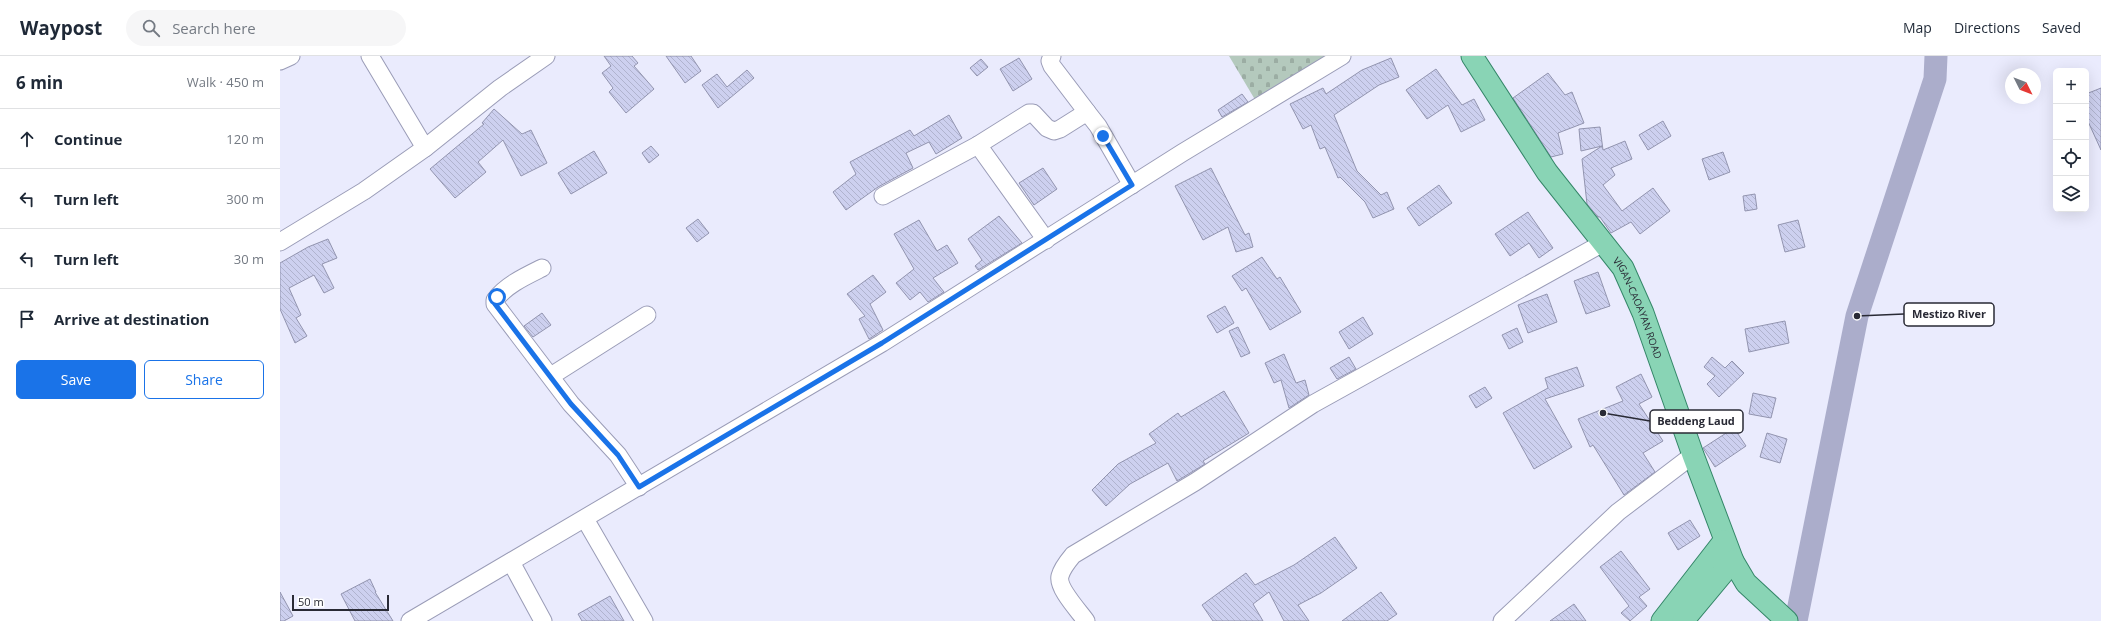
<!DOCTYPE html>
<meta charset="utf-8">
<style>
:root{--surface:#fff;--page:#f6f6f7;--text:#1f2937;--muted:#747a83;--line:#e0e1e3;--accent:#1a73e8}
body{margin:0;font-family:"Open Sans",sans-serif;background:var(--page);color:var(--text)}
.controls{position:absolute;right:12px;top:12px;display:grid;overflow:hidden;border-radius:6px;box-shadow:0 4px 16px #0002}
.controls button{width:36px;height:36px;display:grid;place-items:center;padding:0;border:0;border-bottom:1px solid var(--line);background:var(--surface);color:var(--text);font:20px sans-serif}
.compass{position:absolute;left:1725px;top:12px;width:36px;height:36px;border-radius:50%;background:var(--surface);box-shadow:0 4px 16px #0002;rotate:132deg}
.scale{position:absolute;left:12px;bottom:10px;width:97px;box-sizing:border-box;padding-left:4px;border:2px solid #292a35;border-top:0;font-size:11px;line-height:14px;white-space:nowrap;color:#292a35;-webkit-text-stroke:3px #fff;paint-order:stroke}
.stop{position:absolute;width:12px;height:12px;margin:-9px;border:3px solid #1a73e8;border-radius:50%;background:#fff}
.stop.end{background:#1a73e8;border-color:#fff;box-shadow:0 1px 4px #0008}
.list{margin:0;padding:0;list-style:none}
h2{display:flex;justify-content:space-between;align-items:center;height:52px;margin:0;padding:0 16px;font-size:17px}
h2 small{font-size:13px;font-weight:400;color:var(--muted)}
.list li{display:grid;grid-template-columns:26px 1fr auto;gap:12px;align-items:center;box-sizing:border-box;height:60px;padding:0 16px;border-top:1px solid var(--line)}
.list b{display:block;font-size:15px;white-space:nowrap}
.list em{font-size:13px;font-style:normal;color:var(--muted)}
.actions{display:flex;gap:8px;padding:12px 16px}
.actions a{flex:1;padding:9px 0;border:1px solid var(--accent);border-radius:6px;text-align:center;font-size:14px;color:var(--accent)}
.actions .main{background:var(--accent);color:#fff}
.icon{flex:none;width:22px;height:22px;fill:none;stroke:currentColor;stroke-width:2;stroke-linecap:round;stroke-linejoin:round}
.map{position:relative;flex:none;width:1821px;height:565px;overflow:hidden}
header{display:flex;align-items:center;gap:24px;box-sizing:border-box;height:56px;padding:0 20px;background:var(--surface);border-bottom:1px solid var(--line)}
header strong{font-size:19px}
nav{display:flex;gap:22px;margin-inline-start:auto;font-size:14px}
.search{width:280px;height:36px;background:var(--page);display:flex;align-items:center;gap:10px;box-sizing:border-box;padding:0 14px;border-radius:22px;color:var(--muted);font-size:15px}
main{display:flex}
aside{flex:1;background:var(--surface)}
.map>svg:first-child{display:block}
.cemetery{fill:url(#cemetery-stones)}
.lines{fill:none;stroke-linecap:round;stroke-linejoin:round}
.river{stroke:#abadcb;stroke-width:23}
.building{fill:url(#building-back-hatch);stroke:#9294af}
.minor-casing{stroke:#9a9cb7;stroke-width:19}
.major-casing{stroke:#348668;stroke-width:23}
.minor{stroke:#fff;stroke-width:17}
.major{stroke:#89d4b5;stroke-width:21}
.route{stroke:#1a73e8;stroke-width:5}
.labels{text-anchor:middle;stroke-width:3.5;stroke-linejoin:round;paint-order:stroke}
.street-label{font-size:10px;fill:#292a35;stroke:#fff}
.leader{fill:none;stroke:#292a35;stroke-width:1.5}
.callout-dot{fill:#292a35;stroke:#fff;stroke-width:1.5}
.callout{fill:#fff;stroke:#292a35;stroke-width:1.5}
.callout-label{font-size:11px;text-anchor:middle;font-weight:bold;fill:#292a35}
</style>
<header>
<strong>Waypost</strong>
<div class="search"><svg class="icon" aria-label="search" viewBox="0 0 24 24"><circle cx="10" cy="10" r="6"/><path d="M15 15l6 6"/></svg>Search here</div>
<nav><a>Map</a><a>Directions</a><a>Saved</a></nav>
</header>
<main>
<aside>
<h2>6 min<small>Walk · 450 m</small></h2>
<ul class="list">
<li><svg class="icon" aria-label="ahead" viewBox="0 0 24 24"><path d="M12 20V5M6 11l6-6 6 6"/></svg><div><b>Continue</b></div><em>120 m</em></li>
<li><svg class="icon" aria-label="left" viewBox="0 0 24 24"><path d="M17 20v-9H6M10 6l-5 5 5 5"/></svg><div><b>Turn left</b></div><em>300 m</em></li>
<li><svg class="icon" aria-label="left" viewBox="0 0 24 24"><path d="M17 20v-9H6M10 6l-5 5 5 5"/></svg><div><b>Turn left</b></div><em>30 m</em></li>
<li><svg class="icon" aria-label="arrive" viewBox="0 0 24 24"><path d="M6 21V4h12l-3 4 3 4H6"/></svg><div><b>Arrive at destination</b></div></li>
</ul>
<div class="actions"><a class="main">Save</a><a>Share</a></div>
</aside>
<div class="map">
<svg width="1821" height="565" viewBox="0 0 1821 565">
<defs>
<pattern id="cemetery-stones" width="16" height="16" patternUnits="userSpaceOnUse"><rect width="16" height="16" fill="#b4c9bd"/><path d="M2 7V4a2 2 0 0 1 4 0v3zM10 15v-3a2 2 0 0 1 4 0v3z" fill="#9bada3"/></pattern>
<pattern id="building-back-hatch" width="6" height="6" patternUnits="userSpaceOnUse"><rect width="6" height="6" fill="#cdd0ef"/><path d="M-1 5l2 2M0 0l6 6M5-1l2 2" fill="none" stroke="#b0b3ce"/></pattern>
</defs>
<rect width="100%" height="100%" fill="#eaebfd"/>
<path class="cemetery" d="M 949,0 L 1051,0 L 977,47 Z"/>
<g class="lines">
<path class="river" d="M 1516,565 L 1577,260 L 1655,23 L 1656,0"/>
</g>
<g class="building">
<path d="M 324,0 L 352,0 L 358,7 L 354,10 L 374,33 L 346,57 L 329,36 L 333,32 L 322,17 L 331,10 Z"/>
<path d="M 386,0 L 411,0 L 421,15 L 405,27 Z"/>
<path d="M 739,2 L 752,23 L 733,35 L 720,13 Z"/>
<path d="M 1111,2 L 1119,21 L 1099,29 L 1054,59 L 1077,115 L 1101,139 L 1107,136 L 1114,153 L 1093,162 L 1085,146 L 1060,121 L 1058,122 L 1045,91 L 1040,93 L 1031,69 L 1023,73 L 1010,48 L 1043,32 L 1046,38 L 1082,14 Z"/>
<path d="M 701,3 L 708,11 L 697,20 L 690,12 Z"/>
<path d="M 1156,13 L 1182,49 L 1194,43 L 1205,64 L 1181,76 L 1168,49 L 1147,63 L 1126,34 Z"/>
<path d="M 467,14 L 474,22 L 438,52 L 422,29 L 437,18 L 447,31 Z"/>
<path d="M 1268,17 L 1285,39 L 1292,36 L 1304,67 L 1278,77 L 1283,98 L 1271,101 L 1233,42 Z"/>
<path d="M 1821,32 L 1821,94 L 1806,61 L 1806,38 Z"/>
<path d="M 962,38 L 968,46 L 942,61 L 938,54 Z"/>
<path d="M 214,53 L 242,78 L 251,74 L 267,107 L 241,120 L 223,84 L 198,106 L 206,116 L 175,142 L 150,113 L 204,68 L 202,67 Z"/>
<path d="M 669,59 L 682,82 L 656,98 L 649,86 L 626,97 L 633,112 L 598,131 L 566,154 L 553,136 L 576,118 L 570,106 L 630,74 L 634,80 Z"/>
<path d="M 1383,65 L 1391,80 L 1368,94 L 1359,79 Z"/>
<path d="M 1320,71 L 1323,94 L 1345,85 L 1352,103 L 1331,112 L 1335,119 L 1323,129 L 1342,155 L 1373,132 L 1390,155 L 1360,178 L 1351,166 L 1331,177 L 1320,161 L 1318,161 L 1307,148 L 1302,103 L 1322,90 L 1301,95 L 1299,73 Z"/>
<path d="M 371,90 L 379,99 L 369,107 L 362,97 Z"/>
<path d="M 314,95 L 327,117 L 291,138 L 278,117 Z"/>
<path d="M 1443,96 L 1450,116 L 1429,124 L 1422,103 Z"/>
<path d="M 763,112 L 777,133 L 754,149 L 739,127 Z"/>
<path d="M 931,112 L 965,179 L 969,177 L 973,191 L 956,196 L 948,171 L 923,184 L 895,130 Z"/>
<path d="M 1159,129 L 1172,147 L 1139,170 L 1127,152 Z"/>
<path d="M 1475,138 L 1477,153 L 1465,155 L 1463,140 Z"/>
<path d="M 1248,156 L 1273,192 L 1259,202 L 1249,187 L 1230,200 L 1215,178 Z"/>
<path d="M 719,160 L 742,187 L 698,214 L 695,210 L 702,204 L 688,183 Z"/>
<path d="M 418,163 L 429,177 L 417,186 L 406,172 Z"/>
<path d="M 639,164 L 657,195 L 667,189 L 678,207 L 653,222 L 664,236 L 648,246 L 640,236 L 630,244 L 616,227 L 634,213 L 614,178 Z"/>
<path d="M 1518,164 L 1525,191 L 1505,196 L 1498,169 Z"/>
<path d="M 48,183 L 57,202 L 42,208 L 54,232 L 44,237 L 34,219 L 9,232 L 21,259 L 16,262 L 27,280 L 15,287 L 0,253 L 0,207 L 28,191 Z"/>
<path d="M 982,201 L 997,223 L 1000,221 L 1021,256 L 990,274 L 966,232 L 962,235 L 952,220 Z"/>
<path d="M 1318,216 L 1330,250 L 1306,258 L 1294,225 Z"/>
<path d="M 593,219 L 606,236 L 590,248 L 603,274 L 589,283 L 579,263 L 585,260 L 567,238 Z"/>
<path d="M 1267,238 L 1277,266 L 1248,277 L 1238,249 Z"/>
<path d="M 945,250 L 954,267 L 937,277 L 927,260 Z"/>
<path d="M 262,257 L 271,269 L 253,281 L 244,270 Z"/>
<path d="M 1083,261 L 1093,278 L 1069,293 L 1059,276 Z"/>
<path d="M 1505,265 L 1509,287 L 1469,296 L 1465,273 Z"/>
<path d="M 958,271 L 970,297 L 961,301 L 949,275 Z"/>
<path d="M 1237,272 L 1243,286 L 1229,293 L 1222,279 Z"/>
<path d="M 1004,298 L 1016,327 L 1025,324 L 1029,339 L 1009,352 L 1001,324 L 994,327 L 985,307 Z"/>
<path d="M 1069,301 L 1076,313 L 1057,323 L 1050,312 Z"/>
<path d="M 1432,301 L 1445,312 L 1452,305 L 1464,317 L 1439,341 L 1427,328 L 1435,320 L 1424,311 Z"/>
<path d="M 1297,311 L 1304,330 L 1265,343 L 1292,391 L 1254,413 L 1223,357 L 1268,332 L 1265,322 Z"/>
<path d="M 1361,318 L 1372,341 L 1359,348 L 1383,385 L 1363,397 L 1375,416 L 1344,439 L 1313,389 L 1310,391 L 1298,363 L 1343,345 L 1336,331 Z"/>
<path d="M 1205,331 L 1212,342 L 1196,352 L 1189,340 Z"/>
<path d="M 944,335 L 969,377 L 923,405 L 925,408 L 897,425 L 888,407 L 850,428 L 826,450 L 812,434 L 838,408 L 876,387 L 869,378 L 898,357 L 901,361 Z"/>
<path d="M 1473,337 L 1496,342 L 1491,362 L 1469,358 Z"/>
<path d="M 1454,372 L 1466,390 L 1435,411 L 1423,392 Z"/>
<path d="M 1487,377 L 1507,383 L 1500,407 L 1480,401 Z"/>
<path d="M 1410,464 L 1420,480 L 1398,494 L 1388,477 Z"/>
<path d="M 1055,481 L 1077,512 L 1041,537 L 1018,549 L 1029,565 L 1004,565 L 989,536 L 973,548 L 983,565 L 933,565 L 922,549 L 966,517 L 975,529 L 1014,509 Z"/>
<path d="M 1341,495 L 1370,533 L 1359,541 L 1367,550 L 1350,565 L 1341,557 L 1349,550 L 1320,511 Z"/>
<path d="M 90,523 L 96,536 L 95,536 L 113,565 L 75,565 L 61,538 Z"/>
<path d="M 0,536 L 13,560 L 4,565 L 0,565 Z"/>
<path d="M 1101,536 L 1117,558 L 1107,565 L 1062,565 Z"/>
<path d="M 330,540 L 344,565 L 302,565 L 298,558 Z"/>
<path d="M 1294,548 L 1306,565 L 1270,565 Z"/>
</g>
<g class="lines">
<g class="minor-casing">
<g id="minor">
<path d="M 90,0 L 145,92"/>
<path d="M 772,0 L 770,5 L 772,10 L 807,56"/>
<path d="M 0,5 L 11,0"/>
<path d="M 698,89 L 766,184"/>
<path d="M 603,140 L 698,89 L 749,57 L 753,57 L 767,72 L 774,75 L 780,73 L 807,56 L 818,70 L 852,129"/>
<path d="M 0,186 L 84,135 L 145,92 L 220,32 L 266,0"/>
<path d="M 262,212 C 246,220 226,229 215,244 L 215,248 L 291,348 L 338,399 L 359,431"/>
<path d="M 271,320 L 367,259"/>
<path d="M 305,463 L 364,565"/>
<path d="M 231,506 L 263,565"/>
<path d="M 130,565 L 602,287 L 902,97 L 1062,0"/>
<path d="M 806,565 C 799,555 777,532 780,520 C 782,512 788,505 793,499 L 915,426 L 1033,348 L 1323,187"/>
<path d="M 1222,565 L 1338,456 L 1413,399"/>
</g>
</g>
<g class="major-casing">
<g id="major">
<path id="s1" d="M 1192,0 L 1267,116 L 1343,212 L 1363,257 L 1413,399 L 1453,505 L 1466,527 L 1507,565"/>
<path d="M 1382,565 L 1444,485"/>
<path d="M 1403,565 L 1453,505"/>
</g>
</g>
<use href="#minor" class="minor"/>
<use href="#major" class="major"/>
</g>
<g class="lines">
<path class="route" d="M 217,241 L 215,248 L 291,348 L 338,399 L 359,431 L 602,287 L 852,129 L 823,80"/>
</g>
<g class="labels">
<g class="street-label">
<text dy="4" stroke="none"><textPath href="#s1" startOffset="303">VIGAN-CAOAYAN ROAD</textPath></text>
</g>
</g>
<path class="leader" d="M1577 260L1624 258M1323 357L1370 365"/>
<g class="callout-dot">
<circle cx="1577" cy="260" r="4"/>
<circle cx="1323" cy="357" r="4"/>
</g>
<g class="callout">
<rect x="1624" y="247" width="90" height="23" rx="4"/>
<rect x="1370" y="354" width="93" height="23" rx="4"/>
</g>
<g class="callout-label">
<text x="1669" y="262">Mestizo River</text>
<text x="1416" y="369">Beddeng Laud</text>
</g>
</svg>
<div class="controls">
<button>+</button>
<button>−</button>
<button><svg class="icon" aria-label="locate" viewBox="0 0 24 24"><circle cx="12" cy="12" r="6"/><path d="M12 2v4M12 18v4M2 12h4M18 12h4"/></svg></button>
<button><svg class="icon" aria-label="layers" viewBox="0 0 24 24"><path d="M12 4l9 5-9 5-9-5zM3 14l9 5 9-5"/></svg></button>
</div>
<svg class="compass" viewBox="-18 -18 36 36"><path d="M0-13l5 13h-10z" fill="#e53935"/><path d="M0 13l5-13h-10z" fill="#747a83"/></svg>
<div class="scale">50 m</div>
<div class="stop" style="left:217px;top:241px"></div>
<div class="stop end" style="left:823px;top:80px"></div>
</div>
</main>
